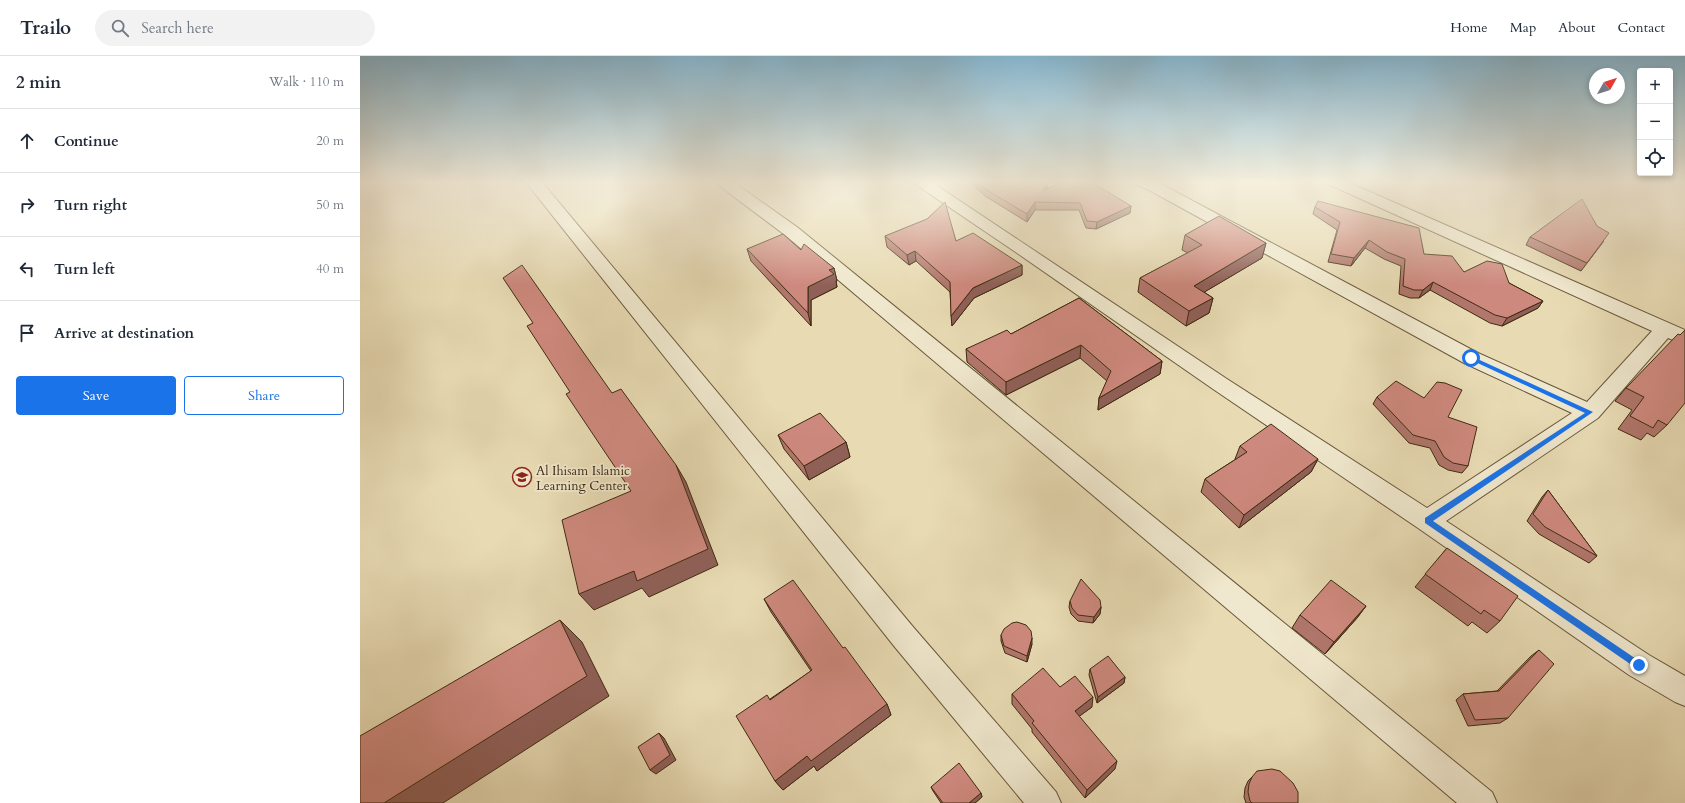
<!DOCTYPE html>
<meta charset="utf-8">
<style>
:root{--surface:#fff;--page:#f2f2f3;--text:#1f2937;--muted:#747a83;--line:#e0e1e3;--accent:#1a73e8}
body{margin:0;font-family:Cardo,serif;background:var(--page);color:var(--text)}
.controls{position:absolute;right:12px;top:12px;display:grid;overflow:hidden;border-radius:4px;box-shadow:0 2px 6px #0003}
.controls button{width:36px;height:36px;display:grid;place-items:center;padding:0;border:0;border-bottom:1px solid var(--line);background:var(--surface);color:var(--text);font:20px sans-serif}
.compass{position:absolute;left:1229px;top:12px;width:36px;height:36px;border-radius:50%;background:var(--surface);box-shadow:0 2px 6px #0003;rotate:51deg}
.stop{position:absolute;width:12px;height:12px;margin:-9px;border:3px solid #1a73e8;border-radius:50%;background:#fff}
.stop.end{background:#1a73e8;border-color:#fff;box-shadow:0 1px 4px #0008}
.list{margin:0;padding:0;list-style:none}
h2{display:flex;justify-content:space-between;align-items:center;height:52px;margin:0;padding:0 16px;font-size:17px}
h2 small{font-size:13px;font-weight:400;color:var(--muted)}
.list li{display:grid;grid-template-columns:26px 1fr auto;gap:12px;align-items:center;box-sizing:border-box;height:64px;padding:0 16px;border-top:1px solid var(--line)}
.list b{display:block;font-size:15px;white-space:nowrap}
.list em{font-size:13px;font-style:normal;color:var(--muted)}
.actions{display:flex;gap:8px;padding:12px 16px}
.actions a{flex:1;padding:9px 0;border:1px solid var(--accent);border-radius:4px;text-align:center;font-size:14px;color:var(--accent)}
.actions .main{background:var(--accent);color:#fff}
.icon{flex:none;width:22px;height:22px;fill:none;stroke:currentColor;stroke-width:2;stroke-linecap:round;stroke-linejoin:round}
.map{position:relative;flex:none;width:1325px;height:747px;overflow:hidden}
header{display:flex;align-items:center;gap:24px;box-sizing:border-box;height:56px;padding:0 20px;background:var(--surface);border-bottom:1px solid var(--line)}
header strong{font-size:19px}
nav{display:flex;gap:22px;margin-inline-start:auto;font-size:14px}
.search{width:280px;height:36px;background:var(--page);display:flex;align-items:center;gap:10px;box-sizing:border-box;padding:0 14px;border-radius:22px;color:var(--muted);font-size:15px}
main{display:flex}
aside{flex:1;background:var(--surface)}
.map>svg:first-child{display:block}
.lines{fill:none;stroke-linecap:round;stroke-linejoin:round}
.minor-casing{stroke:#695739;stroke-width:2}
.minor{fill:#f0e8ce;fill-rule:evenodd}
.wall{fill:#b1766c;stroke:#3f2b10}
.shaded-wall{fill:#906058;stroke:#3f2b10}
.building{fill:#ce897e;stroke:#3f2b10}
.route{fill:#1a73e8}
.labels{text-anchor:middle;stroke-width:3.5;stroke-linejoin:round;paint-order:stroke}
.poi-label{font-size:13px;fill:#3f2b10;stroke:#f0e8ce;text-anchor:start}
</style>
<header>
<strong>Trailo</strong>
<div class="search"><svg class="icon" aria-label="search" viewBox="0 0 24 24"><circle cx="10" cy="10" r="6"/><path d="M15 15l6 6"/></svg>Search here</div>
<nav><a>Home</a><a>Map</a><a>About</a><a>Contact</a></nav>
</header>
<main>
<aside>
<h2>2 min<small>Walk · 110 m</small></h2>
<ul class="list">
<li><svg class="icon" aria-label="ahead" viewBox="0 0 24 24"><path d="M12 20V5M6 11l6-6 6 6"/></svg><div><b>Continue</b></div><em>20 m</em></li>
<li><svg class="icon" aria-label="right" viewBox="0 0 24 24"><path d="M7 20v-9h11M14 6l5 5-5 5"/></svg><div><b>Turn right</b></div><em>50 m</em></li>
<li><svg class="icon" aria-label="left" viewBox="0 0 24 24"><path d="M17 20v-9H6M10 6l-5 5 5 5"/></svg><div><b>Turn left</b></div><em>40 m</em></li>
<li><svg class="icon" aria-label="arrive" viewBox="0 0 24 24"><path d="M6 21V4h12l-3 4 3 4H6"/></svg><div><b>Arrive at destination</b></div></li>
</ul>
<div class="actions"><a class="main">Save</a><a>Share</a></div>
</aside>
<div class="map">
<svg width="1325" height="747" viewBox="0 0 1325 747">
<rect width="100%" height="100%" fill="#e8dbb4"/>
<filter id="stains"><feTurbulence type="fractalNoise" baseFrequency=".005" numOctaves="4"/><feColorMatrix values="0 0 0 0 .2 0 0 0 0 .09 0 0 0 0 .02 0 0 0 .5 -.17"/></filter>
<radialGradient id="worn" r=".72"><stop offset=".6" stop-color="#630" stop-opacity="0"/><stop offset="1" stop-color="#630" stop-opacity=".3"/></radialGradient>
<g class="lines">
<g class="minor-casing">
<g id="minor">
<path d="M 165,125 L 181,125 L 554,572 L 696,736 L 701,747 L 664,747 L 534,590 Z"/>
<path d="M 354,125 L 372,125 L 437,171 L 1132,736 L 1137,747 L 1097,747 L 425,179 L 357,128 Z"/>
<path d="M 552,125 L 570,125 L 867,323 L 1067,452 L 1212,357 L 1104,307 L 789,134 L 775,128 L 772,125 L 793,125 L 801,128 L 1118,297 L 1227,346 L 1292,275 L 968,128 L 965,125 L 985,125 L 1325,274 L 1325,289 L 1308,282 L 1238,362 L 1086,465 L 1289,599 L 1325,620 L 1325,650 L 1315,646 L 1269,619 L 1058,472 L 853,333 L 657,197 L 555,128 Z"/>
</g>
</g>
<use href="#minor" class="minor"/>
</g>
<g class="wall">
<path d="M 609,125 L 683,125 L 688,133 L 771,150 L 770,157 L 736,173 L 726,172 L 719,154 L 675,154 L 667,166 L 625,140 Z"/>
<path d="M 955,151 L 1104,216 L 1149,227 L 1183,245 L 1178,252 L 1142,270 L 1130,267 L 1070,234 L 1059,242 L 1050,242 L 1039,238 L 1041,210 L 1024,203 L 1005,192 L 991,210 L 968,206 L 977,174 L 953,158 Z"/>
<path d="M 825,179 L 906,187 L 902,202 L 844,236 L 853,242 L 849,257 L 826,270 L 778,236 L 780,222 L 828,197 L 822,194 Z"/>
<path d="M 525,180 L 596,185 L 662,209 L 662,219 L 614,242 L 592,270 L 590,236 L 556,205 L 549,209 L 527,191 Z"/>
<path d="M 1170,181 L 1244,185 L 1221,215 L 1166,189 Z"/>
<path d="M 387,193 L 441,194 L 474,212 L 477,225 L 476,225 L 477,231 L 451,244 L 451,270 L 391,205 Z"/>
<path d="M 719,242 L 802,305 L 800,318 L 738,354 L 739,342 L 747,325 L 720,302 L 646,339 L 607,306 L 606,293 L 651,278 Z"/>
<path d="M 1320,279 L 1307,369 L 1294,381 L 1287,377 L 1281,384 L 1258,373 L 1272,354 L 1255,345 L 1266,332 Z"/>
<path d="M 1017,341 L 1088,361 L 1108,410 L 1102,417 L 1088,414 L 1079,409 L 1070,392 L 1049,387 L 1013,348 Z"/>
<path d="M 418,379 L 486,386 L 490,401 L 449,424 L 424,393 Z"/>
<path d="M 880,390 L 958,403 L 951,416 L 879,472 L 841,436 L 845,423 L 876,403 L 875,403 Z"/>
<path d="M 1188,434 L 1237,500 L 1229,507 L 1179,478 L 1167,465 L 1182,441 Z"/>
<path d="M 1087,492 L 1140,565 L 1127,577 L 1112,566 L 1108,570 L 1055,531 Z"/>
<path d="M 404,543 L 483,592 L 527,648 L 531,659 L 457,715 L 454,710 L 423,734 L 415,725 L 410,643 L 451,615 L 411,556 Z"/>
<path d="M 710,545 L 741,551 L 740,558 L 733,567 L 718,565 L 711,558 L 709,551 Z"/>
<path d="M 1006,550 L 997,562 L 965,598 L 932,572 L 940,559 Z"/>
<path d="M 641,579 L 672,588 L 667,606 L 645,597 L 641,585 Z"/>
<path d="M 1179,594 L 1148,662 L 1140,667 L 1108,670 L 1096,644 L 1103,638 L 1137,635 L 1171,600 Z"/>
<path d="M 730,613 L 765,621 L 764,627 L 737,647 L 729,619 Z"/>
<path d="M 700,631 L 732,651 L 719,660 L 755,713 L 725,742 L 672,676 L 672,673 L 652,648 L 652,638 Z"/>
<path d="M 892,721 L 938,747 L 886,747 L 884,741 L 885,732 L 888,725 Z"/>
<path d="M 571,731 L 621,737 L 622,741 L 615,747 L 581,747 L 573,735 Z"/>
</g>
<g class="shaded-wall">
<path d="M 688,128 L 687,135 L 683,135 Z"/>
<path d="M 675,146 L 675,154 L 667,166 L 667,158 Z"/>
<path d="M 771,150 L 770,157 L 736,173 L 737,166 Z"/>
<path d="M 1009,184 L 1005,192 L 991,210 L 994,202 Z"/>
<path d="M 906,187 L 902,202 L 831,244 L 834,230 Z"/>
<path d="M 555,195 L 556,205 L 549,209 L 547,199 Z"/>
<path d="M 662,209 L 662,219 L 614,242 L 592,270 L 591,260 L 613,232 Z"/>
<path d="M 474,212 L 477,225 L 476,225 L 477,231 L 451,244 L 451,270 L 448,257 L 448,231 L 469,214 Z"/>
<path d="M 1073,226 L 1070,234 L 1059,242 L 1063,234 Z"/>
<path d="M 853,242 L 849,257 L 826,270 L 829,255 Z"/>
<path d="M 1183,245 L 1178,252 L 1142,270 L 1147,262 Z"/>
<path d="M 721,289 L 720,302 L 646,339 L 646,326 Z"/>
<path d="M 802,305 L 800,318 L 738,354 L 739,342 Z"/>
<path d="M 486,386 L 490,401 L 449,424 L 444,410 Z"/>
<path d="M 958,403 L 951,416 L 879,472 L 884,459 Z"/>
<path d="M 316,409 L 326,426 L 358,509 L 289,541 L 282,532 L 234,554 L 219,538 Z"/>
<path d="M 1006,550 L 997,562 L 965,598 L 974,586 Z"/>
<path d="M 741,551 L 740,558 L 733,567 L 734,561 Z"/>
<path d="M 200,564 L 222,586 L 249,640 L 83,747 L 24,747 Z"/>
<path d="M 672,582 L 672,588 L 667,606 L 667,600 Z"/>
<path d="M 765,621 L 764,627 L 737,647 L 738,641 Z"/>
<path d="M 733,641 L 732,651 L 713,665 L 715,655 Z"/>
<path d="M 527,648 L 531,659 L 457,715 L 454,710 L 423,734 L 415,725 L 447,700 Z"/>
<path d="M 299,677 L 304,682 L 316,704 L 296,718 L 290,714 Z"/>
<path d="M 757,705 L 755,713 L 725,742 L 727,734 Z"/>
<path d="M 621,737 L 622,741 L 615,747 L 609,747 Z"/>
</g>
<g class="building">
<path d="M 616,125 L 683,125 L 688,128 L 683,135 L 704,125 L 730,125 L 771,150 L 737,166 L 727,165 L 720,147 L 675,146 L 667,158 L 625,133 Z"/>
<path d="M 1222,143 L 1237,170 L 1249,177 L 1227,207 L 1170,181 Z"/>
<path d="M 958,145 L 1059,172 L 1064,198 L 1092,200 L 1104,216 L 1127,205 L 1142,208 L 1149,227 L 1183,245 L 1147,262 L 1135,259 L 1073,226 L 1063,234 L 1054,234 L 1043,230 L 1045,203 L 1027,196 L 1009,184 L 994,202 L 971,198 L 980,166 L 955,151 Z"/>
<path d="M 585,146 L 596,185 L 613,177 L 662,209 L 613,232 L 591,260 L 590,226 L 555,195 L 547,199 L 525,180 L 567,163 Z"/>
<path d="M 859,160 L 906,187 L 834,230 L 853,242 L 829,255 L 780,222 L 842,189 L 825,179 Z"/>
<path d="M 423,178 L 441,194 L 444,188 L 474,212 L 469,214 L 474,218 L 448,231 L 448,257 L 387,193 Z"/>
<path d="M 162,209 L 252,337 L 261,333 L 316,409 L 348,493 L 277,525 L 274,515 L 219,538 L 202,464 L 271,435 L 206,338 L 210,336 L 167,270 L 173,267 L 143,222 Z"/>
<path d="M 719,242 L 802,305 L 739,342 L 751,315 L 721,289 L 646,326 L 606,293 L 647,274 L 651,278 Z"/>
<path d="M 1325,274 L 1325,347 L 1307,369 L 1298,364 L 1293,372 L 1270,360 L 1284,341 L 1266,332 L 1318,278 L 1320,279 Z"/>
<path d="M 1036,325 L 1064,342 L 1077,326 L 1085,327 L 1102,334 L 1088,361 L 1117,371 L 1108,410 L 1093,407 L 1084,401 L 1075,385 L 1053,379 L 1017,341 Z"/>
<path d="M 460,357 L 486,386 L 444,410 L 418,379 Z"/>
<path d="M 911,368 L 958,403 L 884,459 L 845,423 L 887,396 L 880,390 Z"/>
<path d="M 1188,434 L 1237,500 L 1185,471 L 1173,458 Z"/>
<path d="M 1087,492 L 1158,540 L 1140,565 L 1124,554 L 1121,558 L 1065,518 Z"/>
<path d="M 721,523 L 740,544 L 741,551 L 734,561 L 718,559 L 712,552 L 710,545 Z"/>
<path d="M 433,524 L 483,592 L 485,591 L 527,648 L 451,705 L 447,700 L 415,725 L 376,660 L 407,639 L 410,644 L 452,614 L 404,543 Z"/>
<path d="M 971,524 L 1006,550 L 974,586 L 940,559 Z"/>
<path d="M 200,564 L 227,620 L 24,747 L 0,747 L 0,680 Z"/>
<path d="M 657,566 L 666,569 L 671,575 L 672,582 L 667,600 L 644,590 L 641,579 L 644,573 L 652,567 Z"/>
<path d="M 1179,594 L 1194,608 L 1148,662 L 1115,664 L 1103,638 L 1139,635 Z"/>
<path d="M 748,600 L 765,621 L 738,641 L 730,613 Z"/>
<path d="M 683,612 L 700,631 L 715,620 L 733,641 L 715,655 L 757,705 L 727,734 L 672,667 L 674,665 L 652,638 Z"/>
<path d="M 299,677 L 310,699 L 290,714 L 278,691 Z"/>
<path d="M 599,707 L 621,737 L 609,747 L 583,747 L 571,731 Z"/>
<path d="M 912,713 L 920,715 L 933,727 L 938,736 L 938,747 L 892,747 L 890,745 L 888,736 L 889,728 L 892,721 L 897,715 Z"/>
</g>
<linearGradient id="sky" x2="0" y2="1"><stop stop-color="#87b7d0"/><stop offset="0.55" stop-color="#f5efdd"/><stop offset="1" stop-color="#f5efdd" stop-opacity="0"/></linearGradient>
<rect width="1325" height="229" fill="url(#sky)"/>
<path class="route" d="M 1111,300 L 1233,356 L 1073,465 L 1282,607 L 1283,609 L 1282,612 L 1276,612 L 1065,467 L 1065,462 L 1225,357 L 1109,303 L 1109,301 Z"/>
<defs>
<g id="school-ring" transform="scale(1)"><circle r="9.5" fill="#f0e8ce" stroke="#8f2418" stroke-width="1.5"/><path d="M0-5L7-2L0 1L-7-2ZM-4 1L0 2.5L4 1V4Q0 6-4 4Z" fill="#8f2418"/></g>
</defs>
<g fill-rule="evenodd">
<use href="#school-ring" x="162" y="421"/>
</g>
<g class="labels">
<g class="poi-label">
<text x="176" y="419">Al Ihisam Islamic<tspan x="176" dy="15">Learning Center</tspan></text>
</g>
</g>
<rect width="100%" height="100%" filter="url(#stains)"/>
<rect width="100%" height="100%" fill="url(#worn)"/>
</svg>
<div class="controls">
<button>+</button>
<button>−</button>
<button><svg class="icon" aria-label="locate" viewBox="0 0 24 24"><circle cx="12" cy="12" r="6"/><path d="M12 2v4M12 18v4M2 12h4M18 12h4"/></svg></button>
</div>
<svg class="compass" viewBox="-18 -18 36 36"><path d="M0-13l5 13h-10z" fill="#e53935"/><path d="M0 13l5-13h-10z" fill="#747a83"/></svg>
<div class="stop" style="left:1111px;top:302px"></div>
<div class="stop end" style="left:1279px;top:609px"></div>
</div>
</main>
